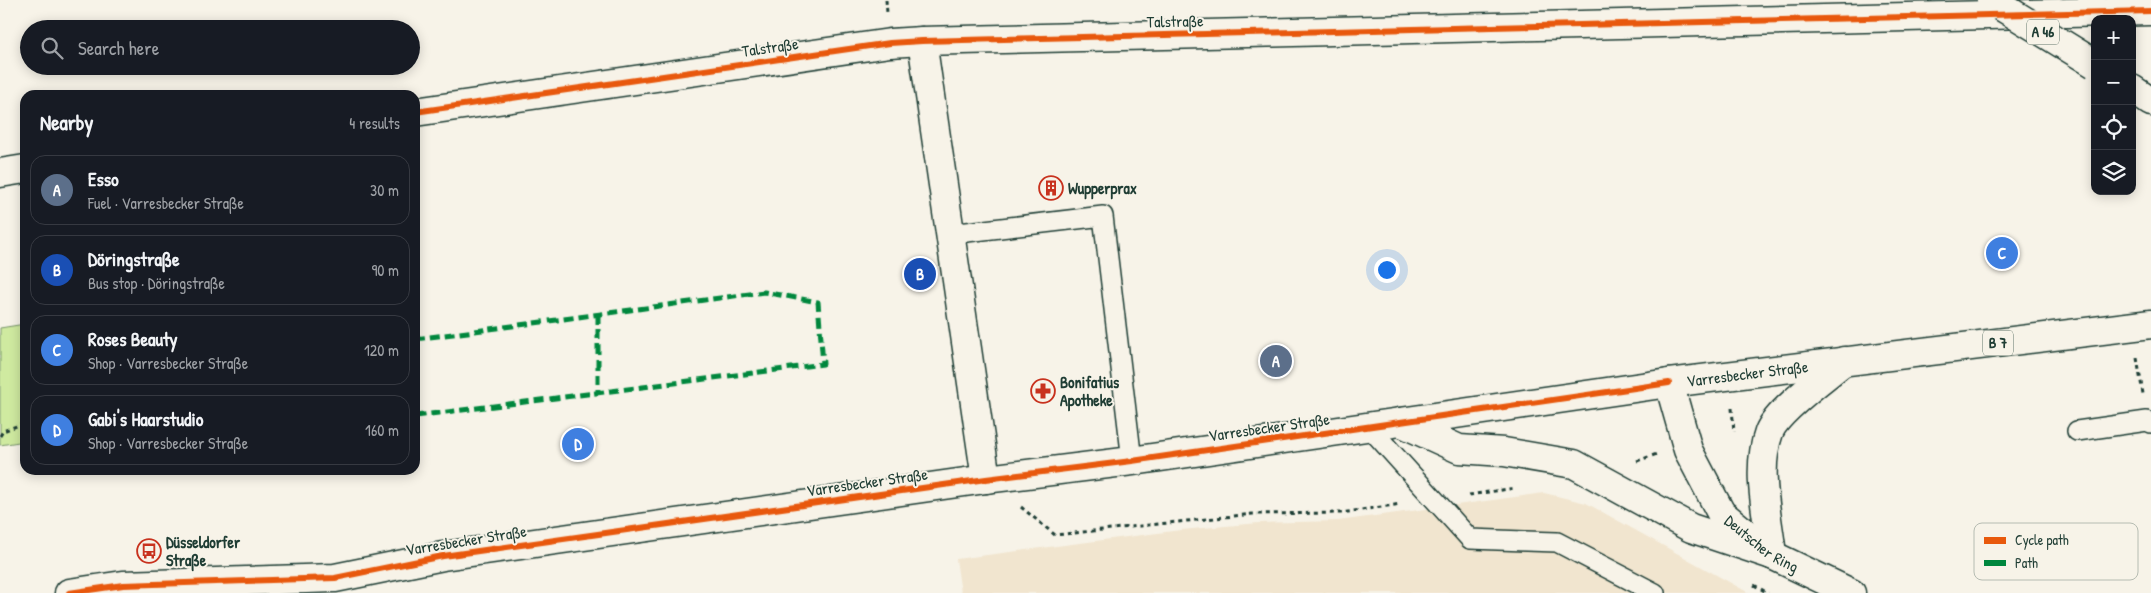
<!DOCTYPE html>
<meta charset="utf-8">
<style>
:root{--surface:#171b24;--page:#20242c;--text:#f1f3f6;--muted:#9ea1a6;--line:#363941;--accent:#db2777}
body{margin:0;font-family:"Patrick Hand",sans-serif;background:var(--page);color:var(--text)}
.controls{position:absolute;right:15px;top:15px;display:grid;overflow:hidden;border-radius:10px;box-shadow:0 2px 12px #0003}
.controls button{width:45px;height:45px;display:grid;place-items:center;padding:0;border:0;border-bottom:1px solid var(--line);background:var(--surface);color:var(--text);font:25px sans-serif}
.you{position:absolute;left:1386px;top:269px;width:18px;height:18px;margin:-12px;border:4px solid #fff;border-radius:50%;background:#1a73e8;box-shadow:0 0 0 8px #1a73e833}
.badge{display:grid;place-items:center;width:32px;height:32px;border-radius:50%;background:var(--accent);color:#fff;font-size:16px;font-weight:700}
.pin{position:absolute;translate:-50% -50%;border:2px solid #fff;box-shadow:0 1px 5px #0006}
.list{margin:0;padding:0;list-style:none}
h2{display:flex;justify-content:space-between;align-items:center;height:65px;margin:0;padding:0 20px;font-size:21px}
h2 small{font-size:16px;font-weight:400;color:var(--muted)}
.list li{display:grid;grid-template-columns:32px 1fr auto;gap:15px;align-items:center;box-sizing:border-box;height:70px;margin:0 10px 10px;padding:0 10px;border:1px solid var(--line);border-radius:15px}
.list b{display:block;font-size:19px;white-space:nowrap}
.list p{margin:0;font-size:16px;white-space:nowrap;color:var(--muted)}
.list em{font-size:16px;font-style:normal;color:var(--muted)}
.icon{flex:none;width:28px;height:28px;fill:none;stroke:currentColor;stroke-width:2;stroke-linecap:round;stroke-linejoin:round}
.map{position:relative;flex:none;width:2151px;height:593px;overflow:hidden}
.search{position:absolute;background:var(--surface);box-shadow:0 2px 12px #0003;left:20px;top:20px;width:400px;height:55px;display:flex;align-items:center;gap:12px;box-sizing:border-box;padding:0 18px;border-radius:28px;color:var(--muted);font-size:19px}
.panel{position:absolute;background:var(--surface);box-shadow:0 2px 12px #0003;left:20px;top:90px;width:400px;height:385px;border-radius:15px}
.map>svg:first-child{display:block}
.built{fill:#f1e5cf}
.green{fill:#cfeaa0;stroke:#77946a}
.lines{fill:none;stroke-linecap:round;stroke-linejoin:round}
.service-casing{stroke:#1f3d34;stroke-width:22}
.minor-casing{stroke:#1f3d34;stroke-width:31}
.tertiary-casing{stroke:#1f3d34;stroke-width:31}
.primary-casing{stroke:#1f3d34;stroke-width:31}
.motorway-casing{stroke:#1f3d34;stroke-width:31}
.path{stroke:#1f3d34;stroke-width:3;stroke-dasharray:4 4;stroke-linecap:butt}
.service{stroke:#f7f3e8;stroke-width:19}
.minor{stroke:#f7f3e8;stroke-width:28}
.tertiary{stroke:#f7f3e8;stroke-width:28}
.primary{stroke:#f7f3e8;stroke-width:28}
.motorway{stroke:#f7f3e8;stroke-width:28}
.motorway-bridge-casing{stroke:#1f3d34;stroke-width:31;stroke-linecap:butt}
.motorway-bridge{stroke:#f7f3e8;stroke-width:28}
.quiet{stroke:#00873e;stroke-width:5;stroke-dasharray:10 5;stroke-linecap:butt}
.cycleway-casing{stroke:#f7f3e8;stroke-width:9}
.cycleway{stroke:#e8590c;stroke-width:6}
.labels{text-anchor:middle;stroke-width:4;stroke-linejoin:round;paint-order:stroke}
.shield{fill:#f7f3e8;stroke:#60746a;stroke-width:1}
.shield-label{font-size:15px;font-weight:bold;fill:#1f3d34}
.street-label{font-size:16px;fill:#1f3d34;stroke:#f7f3e8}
.poi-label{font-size:16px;font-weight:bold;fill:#1f3d34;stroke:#f7f3e8;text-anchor:start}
.key{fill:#f7f3e8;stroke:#b6bcb2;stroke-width:1}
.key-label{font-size:14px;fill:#1f3d34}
</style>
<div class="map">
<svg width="2151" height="593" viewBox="0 0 2151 593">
<rect width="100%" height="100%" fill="#f7f3e8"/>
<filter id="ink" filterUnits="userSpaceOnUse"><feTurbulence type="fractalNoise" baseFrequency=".02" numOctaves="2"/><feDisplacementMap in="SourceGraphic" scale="10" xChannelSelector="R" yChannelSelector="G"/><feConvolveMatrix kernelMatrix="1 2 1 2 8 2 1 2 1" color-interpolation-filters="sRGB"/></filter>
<g filter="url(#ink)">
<path class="built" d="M 1544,493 L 1586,503 L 1749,593 L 961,593 L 956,559 L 1181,530 L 1259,523 L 1338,521 Z"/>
<path class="green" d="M 25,324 L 25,441 L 0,445 L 0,328 Z"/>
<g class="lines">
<g class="service-casing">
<g id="service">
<path d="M 950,234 L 1103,216 L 1132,461"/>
<path d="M 1369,427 L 1470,539 L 1557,542 L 1655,593"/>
<path d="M 2077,431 L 2147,421 L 2151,423"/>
</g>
</g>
<g class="minor-casing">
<g id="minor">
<path d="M 922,41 L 986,479"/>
<path d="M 415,112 L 890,43 L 922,41 L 2151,11"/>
<path d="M 0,173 L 25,169"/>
</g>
</g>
<g class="tertiary-casing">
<g id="tertiary">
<path id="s1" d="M 1669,383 L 1688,450 L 1721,513 L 1772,555 L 1851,593"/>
<path d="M 1400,422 L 1459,449 L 1504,452 L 1574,464 L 1691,528 L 1772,555"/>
<path d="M 1772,555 C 1768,516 1755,471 1769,432 C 1777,411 1826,376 1844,361"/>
</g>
</g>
<g class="primary-casing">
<g id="primary">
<path id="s2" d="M 69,593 L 123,585 L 335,578 L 443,556 L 986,479 L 1132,461 L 1669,383 L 2151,324"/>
</g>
</g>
<g class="motorway-casing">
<g id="motorway">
<path d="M 2145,0 L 2151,4"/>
<path d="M 2132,89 L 2151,102"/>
</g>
</g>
<g class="path">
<path d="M 886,0 L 887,13"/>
<path d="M 2137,358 L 2143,394"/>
<path d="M 1732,408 L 1734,432"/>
<path d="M 0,436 L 3,431 L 25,423"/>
<path d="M 1637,461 L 1657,454"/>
<path d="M 1469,495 L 1515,488"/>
<path d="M 1021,507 L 1055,535 L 1253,514 L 1341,513 L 1401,504"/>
<path d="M 1754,585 L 1768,593"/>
</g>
<use href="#service" class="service"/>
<use href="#minor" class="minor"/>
<use href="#tertiary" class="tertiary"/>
<use href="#primary" class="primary"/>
<use href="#motorway" class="motorway"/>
<g class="motorway-bridge-casing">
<path id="motorway-bridge" d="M 1991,0 L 2095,64"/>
</g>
<use href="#motorway-bridge" class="motorway-bridge"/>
<g class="quiet">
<path d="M 598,314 L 598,391"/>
<path d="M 415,339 L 764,292 L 818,302 L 823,364 L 415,416"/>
</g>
<g class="cycleway-casing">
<g id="cycleway">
<path d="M 415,112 L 890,43 L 922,41 L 2151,11"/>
<path d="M 69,593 L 123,585 L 335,578 L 443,556 L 986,479 L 1132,461 L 1669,383"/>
</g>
</g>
<use href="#cycleway" class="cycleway"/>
</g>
</g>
<defs>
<g id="building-ring" transform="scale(1.25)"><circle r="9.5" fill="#f7f3e8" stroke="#c8321e" stroke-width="1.5"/><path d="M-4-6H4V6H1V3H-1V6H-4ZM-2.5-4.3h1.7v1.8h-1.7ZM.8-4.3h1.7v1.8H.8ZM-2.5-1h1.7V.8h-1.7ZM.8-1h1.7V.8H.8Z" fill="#c8321e"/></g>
<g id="pharmacy-ring" transform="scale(1.25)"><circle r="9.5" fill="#f7f3e8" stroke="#c8321e" stroke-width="1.5"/><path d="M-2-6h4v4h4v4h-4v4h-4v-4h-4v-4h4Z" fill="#c8321e"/></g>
<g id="bus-ring" transform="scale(1.25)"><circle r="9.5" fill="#f7f3e8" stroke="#c8321e" stroke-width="1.5"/><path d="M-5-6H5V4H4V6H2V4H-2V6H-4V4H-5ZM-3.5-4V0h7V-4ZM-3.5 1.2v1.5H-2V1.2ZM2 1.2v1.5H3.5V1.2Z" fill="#c8321e"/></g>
</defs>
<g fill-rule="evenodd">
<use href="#building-ring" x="1051" y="188"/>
<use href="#pharmacy-ring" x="1043" y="391"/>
<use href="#bus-ring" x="149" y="551"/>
</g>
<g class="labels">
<g class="shield">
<rect x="2027" y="19.5" width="32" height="25" rx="4"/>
<rect x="1983" y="330.5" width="30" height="25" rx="4"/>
</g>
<g class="shield-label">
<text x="2043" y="37">A 46</text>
<text x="1998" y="348">B 7</text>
</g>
<g class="street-label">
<text transform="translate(1175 21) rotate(-1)" y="6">Talstraße</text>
<text transform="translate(770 47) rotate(-8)" y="6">Talstraße</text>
<text dy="6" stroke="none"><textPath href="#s2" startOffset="1694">Varresbecker Straße</textPath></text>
<text transform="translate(1269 427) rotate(-8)" y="6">Varresbecker Straße</text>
<text transform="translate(867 482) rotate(-8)" y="6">Varresbecker Straße</text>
<text transform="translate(466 540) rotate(-9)" y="6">Varresbecker Straße</text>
<text dy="6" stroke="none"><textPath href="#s1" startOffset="192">Deutscher Ring</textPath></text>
</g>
<g class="poi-label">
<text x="1068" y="194">Wupperprax</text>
<text x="1060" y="388">Bonifatius<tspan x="1060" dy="18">Apotheke</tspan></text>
<text x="166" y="548">Düsseldorfer<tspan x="166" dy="18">Straße</tspan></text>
</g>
</g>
<rect x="1974" y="523" width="164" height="57" rx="8" class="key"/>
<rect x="1984" y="537" width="22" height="7" fill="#e8590c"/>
<rect x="1984" y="560" width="22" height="6" fill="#00873e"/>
<g class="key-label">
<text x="2015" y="545">Cycle path</text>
<text x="2015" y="568">Path</text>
</g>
</svg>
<div class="controls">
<button>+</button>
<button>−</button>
<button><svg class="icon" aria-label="locate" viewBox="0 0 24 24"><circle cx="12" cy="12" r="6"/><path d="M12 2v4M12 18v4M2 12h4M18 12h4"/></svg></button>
<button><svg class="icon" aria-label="layers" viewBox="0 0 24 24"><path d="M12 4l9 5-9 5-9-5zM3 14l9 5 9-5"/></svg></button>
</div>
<div class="you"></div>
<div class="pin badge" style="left:1276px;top:361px;background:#5c6f8a">A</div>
<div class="pin badge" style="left:920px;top:274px;background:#1a4fb4">B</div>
<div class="pin badge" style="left:2002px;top:253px;background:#3f7fe0">C</div>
<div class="pin badge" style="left:578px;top:444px;background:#3f7fe0">D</div>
<div class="search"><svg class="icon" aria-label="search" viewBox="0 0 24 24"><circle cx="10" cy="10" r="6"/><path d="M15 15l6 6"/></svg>Search here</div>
<section class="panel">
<h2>Nearby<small>4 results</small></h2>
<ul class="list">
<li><span class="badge" style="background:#5c6f8a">A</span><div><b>Esso</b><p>Fuel · Varresbecker Straße</p></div><em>30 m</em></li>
<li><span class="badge" style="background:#1a4fb4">B</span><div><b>Döringstraße</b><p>Bus stop · Döringstraße</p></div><em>90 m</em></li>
<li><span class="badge" style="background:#3f7fe0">C</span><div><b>Roses Beauty</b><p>Shop · Varresbecker Straße</p></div><em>120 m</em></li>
<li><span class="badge" style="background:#3f7fe0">D</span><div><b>Gabi's Haarstudio</b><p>Shop · Varresbecker Straße</p></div><em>160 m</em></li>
</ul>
</section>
</div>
